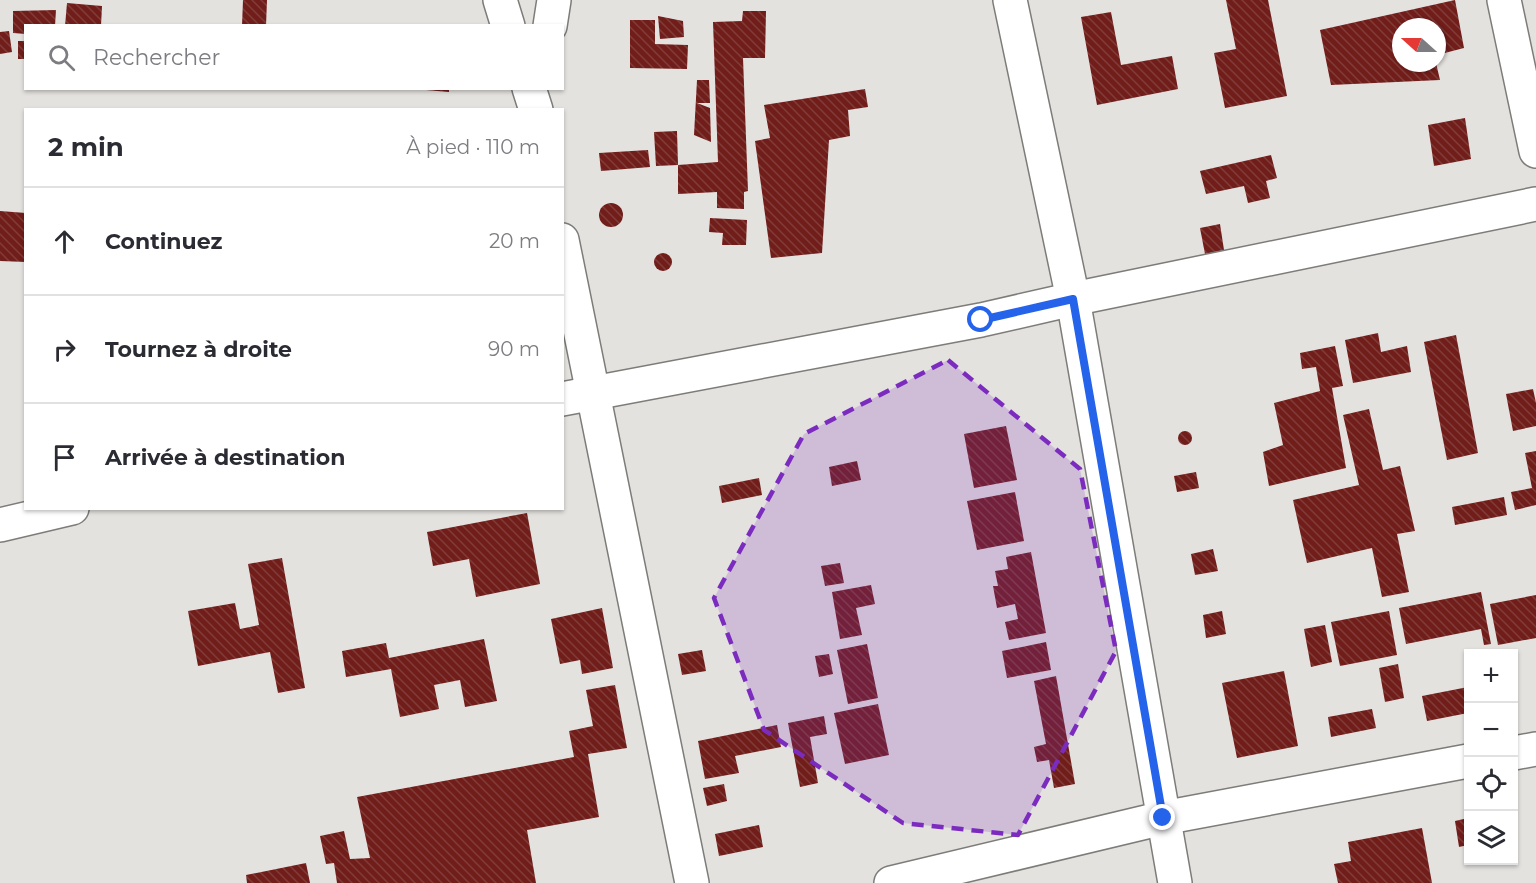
<!DOCTYPE html>
<html lang="fr">
<meta charset="utf-8">
<style>
:root{--surface:#fff;--page:#f2f2f3;--text:#2b2b33;--muted:#7c7c81;--line:#e1e1e2}
body{margin:0;font-family:Montserrat,sans-serif;background:var(--page);color:var(--text)}
.controls{position:absolute;right:18px;bottom:18px;display:grid;overflow:hidden;border-radius:0px;box-shadow:0 2px 4px #0004}
.controls button{width:54px;height:54px;display:grid;place-items:center;padding:0;border:0;border-bottom:2px solid var(--line);background:var(--surface);color:var(--text);font:30px sans-serif}
.compass{position:absolute;left:1392px;top:18px;width:54px;height:54px;border-radius:50%;background:var(--surface);box-shadow:0 2px 4px #0004;rotate:291deg}
.stop{position:absolute;width:18px;height:18px;margin:-14px;border:4px solid #2563eb;border-radius:50%;background:#fff}
.stop.end{background:#2563eb;border-color:#fff;box-shadow:0 2px 6px #0008}
.list{margin:0;padding:0;list-style:none}
h2{display:flex;justify-content:space-between;align-items:center;height:78px;margin:0;padding:0 24px;font-size:26px}
h2 small{font-size:20px;font-weight:400;color:var(--muted)}
.list li{display:grid;grid-template-columns:39px 1fr auto;gap:18px;align-items:center;box-sizing:border-box;height:108px;padding:0 24px;border-top:2px solid var(--line)}
.list b{display:block;font-size:22px;white-space:nowrap}
.list em{font-size:20px;font-style:normal;color:var(--muted)}
.icon{flex:none;width:33px;height:33px;fill:none;stroke:currentColor;stroke-width:2;stroke-linecap:round;stroke-linejoin:round}
.map{position:relative;flex:none;width:1536px;height:883px;overflow:hidden}
.search{position:absolute;background:var(--surface);box-shadow:0 2px 4px #0004;left:24px;top:24px;width:540px;height:66px;display:flex;align-items:center;gap:15px;box-sizing:border-box;padding:0 21px;border-radius:0px;color:var(--muted);font-size:22px}
.panel{position:absolute;background:var(--surface);box-shadow:0 2px 4px #0004;left:24px;top:108px;width:540px;height:402px;border-radius:0px}
.map>svg:first-child{display:block}
.building{fill:url(#building-back-hatch)}
.lines{fill:none;stroke-linecap:round;stroke-linejoin:round}
.minor-casing{stroke:#7d7c79;stroke-width:36}
.minor{stroke:#fff;stroke-width:33}
.route{stroke:#2563eb;stroke-width:8}
.marked{fill:#7b2cbf;fill-opacity:0.2;stroke:#7b2cbf;stroke-width:4.5;stroke-dasharray:12 8;stroke-linejoin:round}
</style>
<div class="map">
<svg width="1536" height="883" viewBox="0 0 1536 883">
<defs>
<pattern id="building-back-hatch" width="6" height="6" patternUnits="userSpaceOnUse" patternTransform="scale(1.5)"><rect width="6" height="6" fill="#711d1a"/><path d="M-1 5l2 2M0 0l6 6M5-1l2 2" fill="none" stroke="#803c3a"/></pattern>
</defs>
<rect width="100%" height="100%" fill="#e4e2df"/>
<g class="building">
<path d="M 243,0 L 267,0 L 266,26 L 242,26 Z"/>
<path d="M 1226,0 L 1268,0 L 1287,96 L 1225,108 L 1214,53 L 1236,49 Z"/>
<path d="M 1455,0 L 1464,48 L 1437,55 L 1437,27 L 1401,27 L 1401,63 L 1436,63 L 1440,80 L 1331,85 L 1320,30 Z"/>
<path d="M 67,3 L 102,6 L 101,26 L 65,26 Z"/>
<path d="M 56,10 L 55,26 L 26,26 L 26,34 L 13,33 L 13,11 Z"/>
<path d="M 743,11 L 766,11 L 765,58 L 743,58 L 748,191 L 744,192 L 744,209 L 717,208 L 717,192 L 678,194 L 678,165 L 718,162 L 713,22 L 742,21 Z"/>
<path d="M 1111,12 L 1121,65 L 1172,56 L 1178,89 L 1097,105 L 1081,17 Z"/>
<path d="M 658,16 L 683,21 L 684,37 L 660,39 Z"/>
<path d="M 630,20 L 655,20 L 655,44 L 688,45 L 687,69 L 630,68 Z"/>
<path d="M 9,31 L 12,52 L 0,54 L 0,32 Z"/>
<rect x="18" y="41" width="8" height="18"/>
<path d="M 697,80 L 709,80 L 710,103 L 697,103 L 710,108 L 711,142 L 694,135 Z"/>
<path d="M 426,88 L 449,88 L 449,92 L 426,90 Z"/>
<path d="M 865,89 L 868,107 L 848,110 L 850,136 L 829,140 L 822,253 L 771,258 L 755,141 L 770,138 L 764,105 Z"/>
<path d="M 1465,118 L 1471,159 L 1434,166 L 1428,125 Z"/>
<path d="M 677,131 L 678,165 L 656,166 L 654,132 Z"/>
<path d="M 648,150 L 650,167 L 601,171 L 599,153 Z"/>
<path d="M 1271,155 L 1277,178 L 1266,181 L 1270,198 L 1248,203 L 1244,186 L 1206,194 L 1200,171 Z"/>
<circle cx="611" cy="215" r="12"/>
<path d="M 0,211 L 26,213 L 26,262 L 0,261 Z"/>
<path d="M 710,218 L 747,220 L 746,245 L 722,245 L 723,233 L 709,232 Z"/>
<path d="M 1220,224 L 1224,250 L 1205,254 L 1200,228 Z"/>
<circle cx="663" cy="262" r="9"/>
<path d="M 1378,333 L 1381,352 L 1407,346 L 1411,372 L 1353,383 L 1345,340 Z"/>
<path d="M 1456,335 L 1478,453 L 1447,460 L 1424,342 Z"/>
<path d="M 1335,346 L 1343,386 L 1332,388 L 1346,468 L 1269,486 L 1263,452 L 1283,445 L 1274,403 L 1320,391 L 1316,367 L 1302,369 L 1300,353 Z"/>
<path d="M 1533,389 L 1536,403 L 1536,426 L 1513,431 L 1506,394 Z"/>
<path d="M 1369,409 L 1383,470 L 1400,466 L 1415,531 L 1397,534 L 1409,592 L 1382,597 L 1372,548 L 1307,563 L 1293,500 L 1359,485 L 1343,415 Z"/>
<path d="M 1006,426 L 1017,480 L 974,488 L 964,434 Z"/>
<circle cx="1185" cy="438" r="7"/>
<path d="M 1536,451 L 1536,505 L 1515,510 L 1511,492 L 1532,488 L 1525,453 Z"/>
<path d="M 857,461 L 861,480 L 832,486 L 829,467 Z"/>
<path d="M 1196,472 L 1199,488 L 1177,492 L 1174,476 Z"/>
<path d="M 759,478 L 762,495 L 722,503 L 719,486 Z"/>
<path d="M 1015,492 L 1024,541 L 977,550 L 967,501 Z"/>
<path d="M 1504,497 L 1507,515 L 1455,525 L 1452,507 Z"/>
<path d="M 527,513 L 540,584 L 476,597 L 469,559 L 433,566 L 427,532 Z"/>
<path d="M 1213,549 L 1218,571 L 1195,575 L 1191,554 Z"/>
<path d="M 1031,552 L 1046,633 L 1009,640 L 1005,622 L 1018,619 L 1015,604 L 997,608 L 993,586 L 998,586 L 995,571 L 1008,569 L 1006,557 Z"/>
<path d="M 282,558 L 305,688 L 278,693 L 270,652 L 198,666 L 188,611 L 235,603 L 240,629 L 259,625 L 248,564 Z"/>
<path d="M 840,563 L 844,583 L 825,586 L 821,566 Z"/>
<path d="M 871,585 L 875,604 L 856,608 L 862,635 L 840,639 L 832,592 Z"/>
<path d="M 1481,592 L 1491,644 L 1484,645 L 1481,629 L 1406,644 L 1399,608 Z"/>
<path d="M 1536,595 L 1536,638 L 1498,645 L 1490,604 Z"/>
<path d="M 602,608 L 613,668 L 582,674 L 580,660 L 560,664 L 551,619 Z"/>
<path d="M 1222,611 L 1226,634 L 1206,638 L 1203,615 Z"/>
<path d="M 1389,611 L 1397,655 L 1340,666 L 1331,622 Z"/>
<path d="M 1325,625 L 1332,662 L 1311,667 L 1304,629 Z"/>
<path d="M 484,639 L 497,701 L 465,707 L 460,680 L 434,685 L 439,709 L 400,717 L 391,669 L 346,677 L 342,651 L 386,643 L 389,658 Z"/>
<path d="M 1046,642 L 1051,670 L 1007,678 L 1002,651 Z"/>
<path d="M 867,644 L 878,698 L 848,704 L 837,650 Z"/>
<path d="M 702,650 L 706,671 L 682,675 L 678,654 Z"/>
<path d="M 829,654 L 833,674 L 819,677 L 815,656 Z"/>
<path d="M 1398,664 L 1404,698 L 1385,702 L 1379,668 Z"/>
<path d="M 1284,671 L 1298,746 L 1237,758 L 1222,683 Z"/>
<path d="M 1056,676 L 1075,784 L 1054,788 L 1049,760 L 1037,762 L 1034,747 L 1046,744 L 1034,681 Z"/>
<path d="M 615,685 L 627,748 L 588,754 L 599,817 L 527,830 L 536,883 L 337,883 L 334,863 L 326,864 L 320,836 L 344,831 L 350,859 L 370,858 L 357,797 L 574,757 L 569,731 L 593,726 L 586,690 Z"/>
<path d="M 1468,687 L 1468,713 L 1427,721 L 1422,696 Z"/>
<path d="M 878,704 L 889,755 L 845,764 L 834,713 Z"/>
<path d="M 1372,709 L 1376,728 L 1331,737 L 1328,717 Z"/>
<path d="M 824,716 L 827,734 L 810,737 L 818,783 L 800,787 L 788,723 Z"/>
<path d="M 777,725 L 781,747 L 735,756 L 739,773 L 705,779 L 698,741 Z"/>
<path d="M 724,784 L 727,801 L 707,806 L 703,788 Z"/>
<path d="M 1468,818 L 1468,845 L 1459,847 L 1455,821 Z"/>
<path d="M 759,825 L 763,847 L 719,856 L 715,834 Z"/>
<path d="M 1422,828 L 1432,883 L 1338,883 L 1334,864 L 1351,861 L 1348,842 Z"/>
<path d="M 306,863 L 310,883 L 247,883 L 246,875 Z"/>
</g>
<g class="lines">
<g class="minor-casing">
<g id="minor">
<path d="M 500,0 L 508,26"/>
<path d="M 1010,0 L 1073,299 L 1175,883"/>
<path d="M 1504,0 L 1536,151"/>
<path d="M 550,26 L 554,0"/>
<path d="M 529,88 L 536,110"/>
<path d="M 562,240 L 692,883"/>
<path d="M 562,399 L 981,320 L 1073,299 L 1536,204"/>
<path d="M 0,525 L 72,508"/>
<path d="M 1514,753 L 1536,749"/>
<path d="M 891,883 L 1163,818 L 1468,761"/>
</g>
</g>
<use href="#minor" class="minor"/>
</g>
<g class="lines">
<path class="route" d="M 981,320 L 1073,299 L 1163,818"/>
</g>
<path class="marked" d="M 948,360 L 1080,469 L 1116,651 L 1018,835 L 903,823 L 764,730 L 714,598 L 804,434 Z"/>
</svg>
<div class="controls">
<button>+</button>
<button>−</button>
<button><svg class="icon" aria-label="locate" viewBox="0 0 24 24"><circle cx="12" cy="12" r="6"/><path d="M12 2v4M12 18v4M2 12h4M18 12h4"/></svg></button>
<button><svg class="icon" aria-label="layers" viewBox="0 0 24 24"><path d="M12 4l9 5-9 5-9-5zM3 14l9 5 9-5"/></svg></button>
</div>
<svg class="compass" viewBox="-18 -18 36 36"><path d="M0-13l5 13h-10z" fill="#e53935"/><path d="M0 13l5-13h-10z" fill="#7c7c81"/></svg>
<div class="stop" style="left:981px;top:320px"></div>
<div class="stop end" style="left:1163px;top:818px"></div>
<div class="search"><svg class="icon" aria-label="search" viewBox="0 0 24 24"><circle cx="10" cy="10" r="6"/><path d="M15 15l6 6"/></svg>Rechercher</div>
<section class="panel">
<h2>2 min<small>À pied · 110 m</small></h2>
<ul class="list">
<li><svg class="icon" aria-label="ahead" viewBox="0 0 24 24"><path d="M12 20V5M6 11l6-6 6 6"/></svg><div><b>Continuez</b></div><em>20 m</em></li>
<li><svg class="icon" aria-label="right" viewBox="0 0 24 24"><path d="M7 20v-9h11M14 6l5 5-5 5"/></svg><div><b>Tournez à droite</b></div><em>90 m</em></li>
<li><svg class="icon" aria-label="arrive" viewBox="0 0 24 24"><path d="M6 21V4h12l-3 4 3 4H6"/></svg><div><b>Arrivée à destination</b></div></li>
</ul>
</section>
</div>
